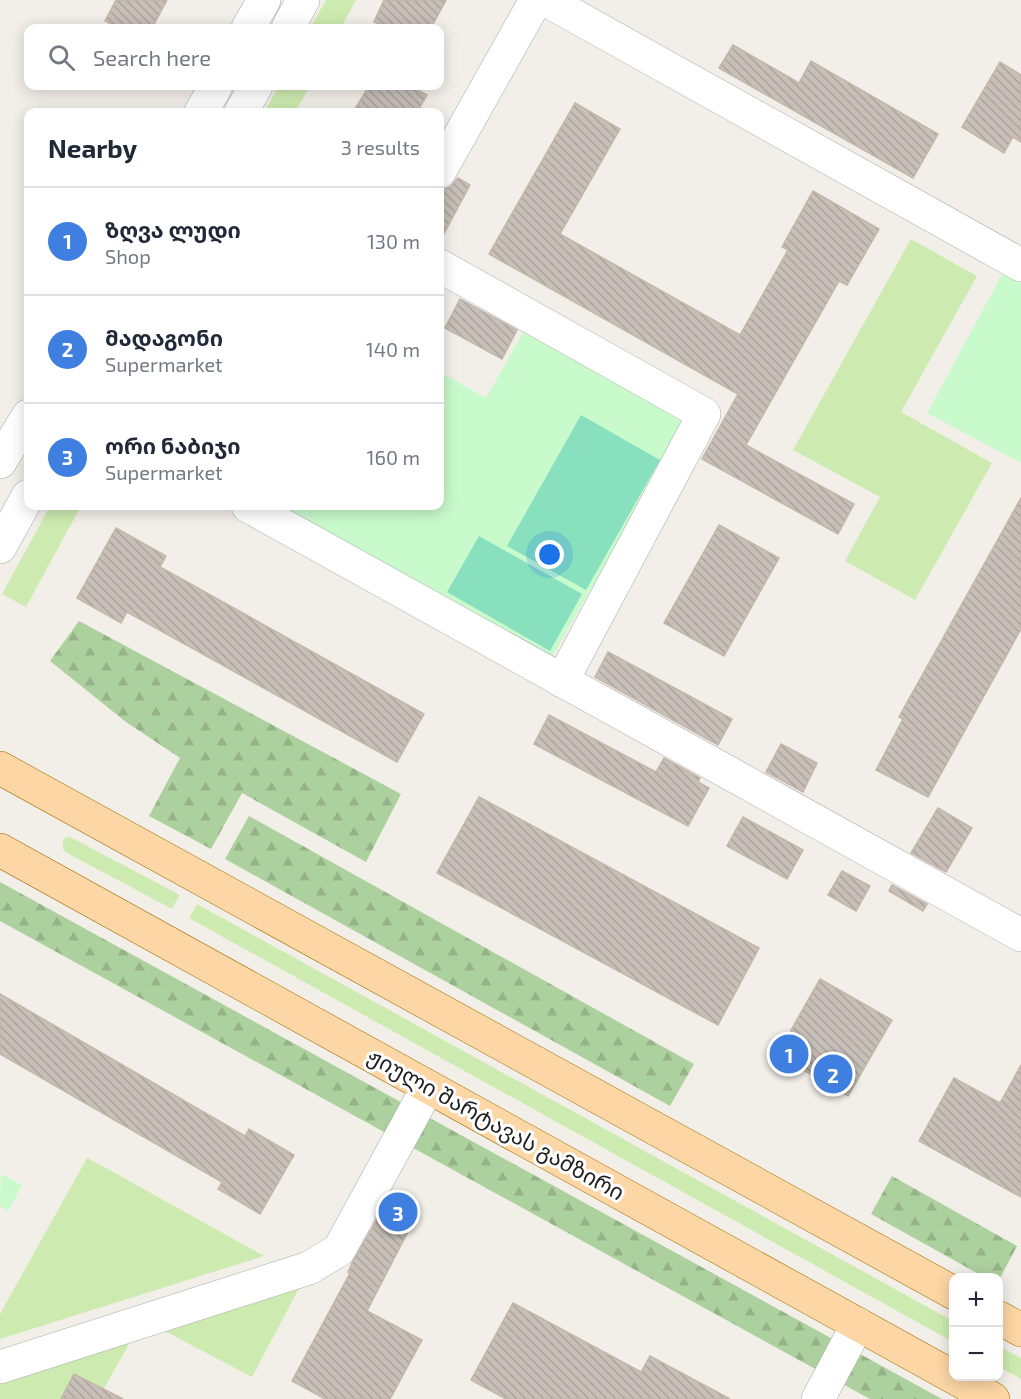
<!DOCTYPE html>
<meta charset="utf-8">
<style>
:root{--surface:#fff;--page:#f2f2f3;--text:#1f2937;--muted:#747a83;--line:#e0e1e3;--accent:#2563eb}
body{margin:0;font-family:"Exo 2","Noto Sans Georgian",sans-serif;background:var(--page);color:var(--text)}
.controls{position:absolute;right:18px;bottom:18px;display:grid;overflow:hidden;border-radius:12px;box-shadow:0 3px 15px #0003}
.controls button{width:54px;height:54px;display:grid;place-items:center;padding:0;border:0;border-bottom:2px solid var(--line);background:var(--surface);color:var(--text);font:30px sans-serif}
.you{position:absolute;left:550px;top:555px;width:21px;height:21px;margin:-15px;border:4px solid #fff;border-radius:50%;background:#1a73e8;box-shadow:0 0 0 9px #1a73e833}
.badge{display:grid;place-items:center;width:39px;height:39px;border-radius:50%;background:var(--accent);color:#fff;font-size:20px;font-weight:700}
.pin{position:absolute;translate:-50% -50%;border:3px solid #fff;box-shadow:0 2px 6px #0006}
.list{margin:0;padding:0;list-style:none}
h2{display:flex;justify-content:space-between;align-items:center;height:78px;margin:0;padding:0 24px;font-size:26px}
h2 small{font-size:20px;font-weight:400;color:var(--muted)}
.list li{display:grid;grid-template-columns:39px 1fr auto;gap:18px;align-items:center;box-sizing:border-box;height:108px;padding:0 24px;border-top:2px solid var(--line)}
.list b{display:block;font-size:22px;white-space:nowrap}
.list p{margin:0;font-size:20px;white-space:nowrap;color:var(--muted)}
.list em{font-size:20px;font-style:normal;color:var(--muted)}
.icon{flex:none;width:33px;height:33px;fill:none;stroke:currentColor;stroke-width:2;stroke-linecap:round;stroke-linejoin:round}
.map{position:relative;flex:none;width:1021px;height:1399px;overflow:hidden}
.search{position:absolute;background:var(--surface);box-shadow:0 3px 15px #0003;left:24px;top:24px;width:420px;height:66px;display:flex;align-items:center;gap:15px;box-sizing:border-box;padding:0 21px;border-radius:12px;color:var(--muted);font-size:22px}
.panel{position:absolute;background:var(--surface);box-shadow:0 3px 15px #0003;left:24px;top:108px;width:420px;height:402px;border-radius:12px}
.map>svg:first-child{display:block}
.grass{fill:#cdebb0}
.forest{fill:url(#forest-firs)}
.park{fill:#c8facc}
.pitch{fill:#88e0be}
.building{fill:url(#building-back-hatch);stroke:#c4b6ab;stroke-width:1.5}
.lines{fill:none;stroke-linecap:round;stroke-linejoin:round}
.minor-casing{stroke:#a9a9a9;stroke-width:34}
.major-casing{stroke:#a06b00;stroke-width:34}
.minor{stroke:#fff;stroke-width:33}
.major{stroke:#fcd6a4;stroke-width:33}
.labels{text-anchor:middle;stroke-width:6;stroke-linejoin:round;paint-order:stroke}
.street-label{font-size:22px;fill:#222;stroke:#fff}
</style>
<div class="map">
<svg width="1021" height="1399" viewBox="0 0 1021 1399">
<defs>
<pattern id="forest-firs" width="22" height="20" patternUnits="userSpaceOnUse" patternTransform="scale(1.5)"><rect width="22" height="20" fill="#add19e"/><path d="M5 1l3.5 6h-7zM16 11l3.5 6h-7z" fill="#95b388"/></pattern>
<pattern id="building-back-hatch" width="6" height="6" patternUnits="userSpaceOnUse" patternTransform="scale(1.5)"><rect width="6" height="6" fill="#c7bfb8"/><path d="M-1 5l2 2M0 0l6 6M5-1l2 2" fill="none" stroke="#aba49e"/></pattern>
</defs>
<rect width="100%" height="100%" fill="#f2efe9"/>
<g class="grass">
<path d="M 326,0 L 356,0 L 341,28 L 310,28 Z"/>
<path d="M 279,86 L 310,86 L 295,112 L 264,112 Z"/>
<path d="M 911,239 L 977,276 L 901,412 L 992,463 L 915,600 L 845,561 L 880,497 L 793,450 Z"/>
<path d="M 50,506 L 81,506 L 26,607 L 2,594 Z"/>
<path d="M 70,837 L 180,895 L 172,909 L 67,853 C 62,848 61,844 65,838 Z"/>
<path d="M 197,904 L 953,1321 L 953,1342 L 189,918 Z"/>
<path d="M 87,1158 L 88,1158 L 264,1256 L 0,1339 L 0,1314 Z"/>
<path d="M 304,1279 L 252,1377 L 155,1326 Z"/>
<path d="M 108,1335 L 129,1344 L 98,1399 L 0,1399 L 0,1373 Z"/>
<path d="M 998,1346 L 1021,1358 L 1021,1379 L 999,1367 Z"/>
</g>
<g class="forest">
<path d="M 79,621 L 401,794 L 366,862 L 242,793 L 211,849 L 149,816 L 180,758 L 126,722 L 50,661 Z"/>
<path d="M 249,816 L 694,1064 L 670,1106 L 225,859 Z"/>
<path d="M 0,882 L 942,1399 L 870,1399 L 0,921 Z"/>
<path d="M 892,1176 L 1017,1246 L 999,1280 L 998,1278 L 984,1277 L 871,1214 Z"/>
</g>
<g class="park">
<path d="M 1005,269 L 1021,278 L 1021,463 L 927,413 Z"/>
<path d="M 525,329 L 687,420 L 551,659 L 278,506 L 440,506 L 440,372 L 486,398 Z"/>
<path d="M 1,1174 L 22,1185 L 8,1211 L 0,1206 Z"/>
</g>
<g class="pitch">
<path d="M 581,415 L 660,460 L 586,590 L 507,546 Z"/>
<path d="M 479,536 L 582,594 L 550,651 L 447,592 Z"/>
</g>
<g class="building">
<path d="M 116,0 L 167,0 L 152,28 L 119,28 L 105,21 Z"/>
<path d="M 384,0 L 446,0 L 431,28 L 387,28 L 374,22 Z"/>
<path d="M 733,45 L 799,83 L 811,61 L 938,134 L 913,178 L 719,68 Z"/>
<path d="M 1000,62 L 1021,75 L 1021,142 L 1013,137 L 1004,153 L 962,127 Z"/>
<path d="M 369,86 L 410,86 L 427,95 L 417,112 L 353,112 Z"/>
<path d="M 575,103 L 620,129 L 560,234 L 740,335 L 788,250 L 782,247 L 813,191 L 879,229 L 847,285 L 839,281 L 746,445 L 854,504 L 838,534 L 702,459 L 738,394 L 489,254 Z"/>
<path d="M 458,178 L 470,185 L 440,241 L 440,190 L 450,187 Z"/>
<path d="M 460,299 L 517,330 L 502,359 L 445,328 Z"/>
<path d="M 1021,498 L 1021,629 L 928,797 L 876,770 L 903,719 L 899,717 Z"/>
<path d="M 719,525 L 779,558 L 724,656 L 664,623 Z"/>
<path d="M 116,528 L 166,556 L 160,567 L 424,714 L 397,762 L 127,612 L 121,623 L 77,598 Z"/>
<path d="M 608,652 L 732,719 L 718,745 L 595,677 Z"/>
<path d="M 549,715 L 656,772 L 664,758 L 700,778 L 698,782 L 709,788 L 688,826 L 534,744 Z"/>
<path d="M 781,744 L 817,763 L 803,792 L 766,772 Z"/>
<path d="M 479,797 L 759,948 L 718,1025 L 437,873 Z"/>
<path d="M 938,808 L 972,828 L 946,872 L 911,853 Z"/>
<path d="M 743,817 L 803,850 L 787,879 L 727,846 Z"/>
<path d="M 842,871 L 870,886 L 856,911 L 828,895 Z"/>
<path d="M 892,885 L 927,904 L 923,911 L 889,891 Z"/>
<path d="M 820,979 L 892,1020 L 848,1096 L 777,1055 Z"/>
<path d="M 0,994 L 245,1136 L 249,1129 L 294,1155 L 260,1214 L 218,1189 L 222,1182 L 0,1054 Z"/>
<path d="M 1021,1065 L 1021,1197 L 919,1141 L 954,1078 L 1000,1103 Z"/>
<path d="M 391,1195 L 419,1210 L 367,1311 L 422,1340 L 390,1399 L 325,1399 L 292,1381 L 350,1273 L 348,1272 L 353,1261 Z"/>
<path d="M 513,1303 L 641,1372 L 650,1356 L 730,1399 L 506,1399 L 471,1380 Z"/>
<path d="M 74,1374 L 123,1399 L 61,1399 Z"/>
</g>
<g class="lines">
<g class="minor-casing">
<g id="minor">
<path d="M 546,0 L 1021,265"/>
<path d="M 248,28 L 264,0"/>
<path d="M 288,28 L 303,0"/>
<path d="M 201,112 L 216,86"/>
<path d="M 241,112 L 256,86"/>
<path d="M 440,171 L 536,0"/>
<path d="M 440,266 L 704,414 L 562,681"/>
<path d="M 0,462 L 28,416"/>
<path d="M 248,506 L 1021,935"/>
<path d="M 0,547 L 28,496"/>
<path d="M 0,1367 L 309,1268 L 339,1250 L 428,1087"/>
<path d="M 818,1399 L 858,1324"/>
</g>
</g>
<g class="major-casing">
<g id="major">
<path d="M 0,768 L 954,1293"/>
<path d="M 0,850 L 993,1399"/>
<path d="M 998,1317 L 1021,1330"/>
</g>
</g>
<use href="#minor" class="minor"/>
<use href="#major" class="major"/>
</g>
<g class="labels">
<g class="street-label">
<text transform="translate(496 1124) rotate(29)" y="8">ჟიული შარტავას გამზირი</text>
</g>
</g>
</svg>
<div class="controls">
<button>+</button>
<button>−</button>
</div>
<div class="you"></div>
<div class="pin badge" style="left:789px;top:1054px;background:#3f7fe0">1</div>
<div class="pin badge" style="left:833px;top:1074px;background:#3f7fe0">2</div>
<div class="pin badge" style="left:398px;top:1212px;background:#3f7fe0">3</div>
<div class="search"><svg class="icon" aria-label="search" viewBox="0 0 24 24"><circle cx="10" cy="10" r="6"/><path d="M15 15l6 6"/></svg>Search here</div>
<section class="panel">
<h2>Nearby<small>3 results</small></h2>
<ul class="list">
<li><span class="badge" style="background:#3f7fe0">1</span><div><b>ზღვა ლუდი</b><p>Shop</p></div><em>130 m</em></li>
<li><span class="badge" style="background:#3f7fe0">2</span><div><b>მადაგონი</b><p>Supermarket</p></div><em>140 m</em></li>
<li><span class="badge" style="background:#3f7fe0">3</span><div><b>ორი ნაბიჯი</b><p>Supermarket</p></div><em>160 m</em></li>
</ul>
</section>
</div>
